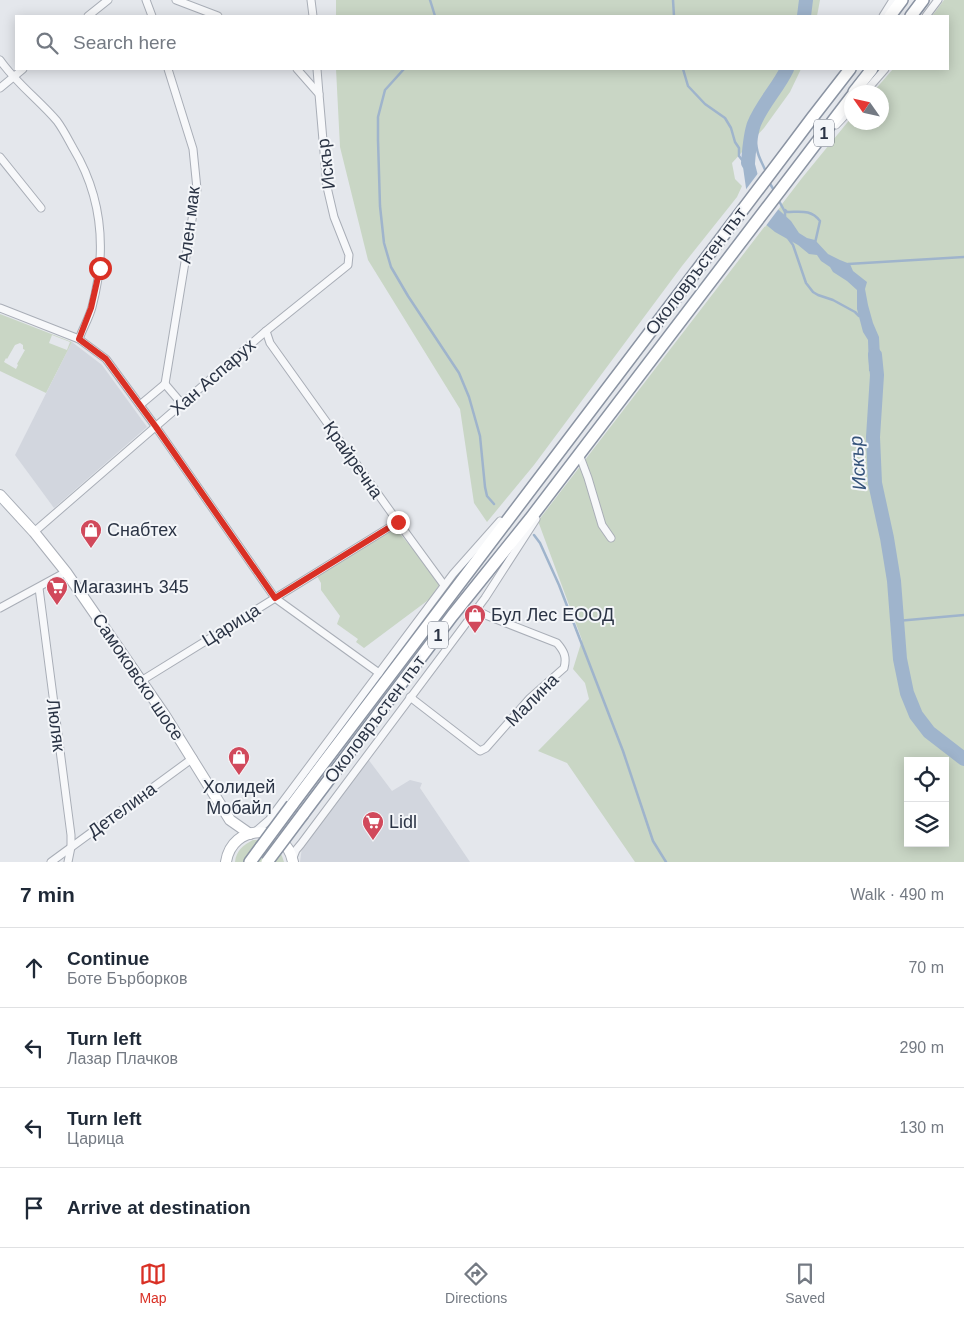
<!DOCTYPE html>
<meta charset="utf-8">
<style>
:root{--surface:#fff;--page:#f6f6f7;--text:#1f2937;--muted:#747a83;--line:#e0e1e3;--accent:#d93025}
body{margin:0;font-family:Helvetica,sans-serif;background:var(--page);color:var(--text)}
.controls{position:absolute;right:15px;bottom:15px;display:grid;overflow:hidden;border-radius:0px;box-shadow:0 2px 12px #0003}
.controls button{width:45px;height:45px;display:grid;place-items:center;padding:0;border:0;border-bottom:1px solid var(--line);background:var(--surface);color:var(--text);font:25px sans-serif}
.compass{position:absolute;left:844px;top:85px;width:45px;height:45px;border-radius:50%;background:var(--surface);box-shadow:0 2px 12px #0003;rotate:304deg}
.stop{position:absolute;width:15px;height:15px;margin:-11px;border:4px solid #d93025;border-radius:50%;background:#fff}
.stop.end{background:#d93025;border-color:#fff;box-shadow:0 1px 5px #0008}
.list{margin:0;padding:0;list-style:none}
h2{display:flex;justify-content:space-between;align-items:center;height:65px;margin:0;padding:0 20px;font-size:21px}
h2 small{font-size:16px;font-weight:400;color:var(--muted)}
.list li{display:grid;grid-template-columns:32px 1fr auto;gap:15px;align-items:center;box-sizing:border-box;height:80px;padding:0 20px;border-top:1px solid var(--line)}
.list b{display:block;font-size:19px;white-space:nowrap}
.list p{margin:0;font-size:16px;white-space:nowrap;color:var(--muted)}
.list em{font-size:16px;font-style:normal;color:var(--muted)}
.icon{flex:none;width:28px;height:28px;fill:none;stroke:currentColor;stroke-width:2;stroke-linecap:round;stroke-linejoin:round}
.map{position:relative;flex:none;width:964px;height:862px;overflow:hidden}
.search{position:absolute;background:var(--surface);box-shadow:0 2px 12px #0003;left:15px;right:15px;top:15px;height:55px;display:flex;align-items:center;gap:12px;box-sizing:border-box;padding:0 18px;border-radius:0px;color:var(--muted);font-size:19px}
.sheet{height:385px;background:var(--surface)}
nav{display:flex;justify-content:space-around;align-items:center;box-sizing:border-box;height:70px;border-top:1px solid var(--line);background:var(--surface);font-size:14px;color:var(--muted)}
nav a{display:grid;justify-items:center;gap:2px}
nav .on{color:var(--accent)}
.map>svg:first-child{display:block}
.built{fill:#d2d6de}
.green{fill:#c9d6c5;fill-rule:evenodd}
.water{fill:#9fb4cc}
.pier{fill:#e4e7ec}
.lines{fill:none;stroke-linecap:round;stroke-linejoin:round}
.stream{stroke:#9fb4cc;stroke-width:2.5}
.river{stroke:#9fb4cc;stroke-width:14}
.minor-casing{stroke:#a9aeb7;stroke-width:9}
.secondary-casing{stroke:#a9aeb7;stroke-width:12}
.trunk-casing{stroke:#8b94a3;stroke-width:14}
.minor{stroke:#f7f8fa;stroke-width:7}
.secondary{stroke:#fff;stroke-width:10}
.trunk{stroke:#fff;stroke-width:11}
.trunk-bridge-casing{stroke:#8b94a3;stroke-width:14;stroke-linecap:butt}
.trunk-bridge{stroke:#fff;stroke-width:11}
.route{stroke:#d93025;stroke-width:6}
.labels{text-anchor:middle;stroke-width:4;stroke-linejoin:round;paint-order:stroke}
.shield{fill:#f4f6f9;stroke:#676e7b;stroke-width:1}
.shield-label{font-size:16px;font-weight:bold;fill:#2b3445}
.street-label{font-size:18px;fill:#2b3445;stroke:#f4f6f9}
.poi-label{font-size:18px;fill:#2b3445;stroke:#f4f6f9;text-anchor:start}
.water-label{font-size:19px;font-style:italic;fill:#34527a;stroke:#f4f6f9}
</style>
<div class="map">
<svg width="964" height="862" viewBox="0 0 964 862">
<rect width="100%" height="100%" fill="#e4e7ec"/>
<g class="built">
<path d="M 72,342 L 102,365 L 147,427 L 54,508 L 15,455 Z"/>
<path d="M 368,759 L 392,791 L 410,780 L 422,783 L 420,788 L 470,862 L 300,862 L 302,847 Z"/>
</g>
<g class="green">
<path d="M 336,0 L 820,0 L 817,16 L 336,16 Z"/>
<path d="M 944,0 L 964,0 L 964,862 L 635,862 L 567,763 L 538,751 L 589,699 L 585,683 L 573,669 L 582,640 L 538,521 L 802,178 L 851,118 L 852,122 L 882,122 L 882,92 L 873,92 L 893,69 L 948,69 L 948,16 L 932,16 ZM 908,761 L 945,761 L 945,843 L 908,843 Z"/>
<path d="M 336,69 L 801,69 L 790,92 L 764,128 L 732,163 L 735,179 L 742,186 L 737,197 L 682,266 L 534,465 L 487,522 L 474,503 L 460,409 L 368,260 L 340,147 Z"/>
<path d="M 0,314 L 72,342 L 46,393 L 0,371 ZM 52,335 L 70,342 L 67,350 L 49,343 ZM 20,343 L 23,345 L 23,349 L 25,350 L 17,364 L 18,365 L 16,369 L 4,362 L 6,358 L 7,359 L 15,345 Z"/>
<path d="M 392,528 L 395,528 L 441,582 L 431,598 L 364,648 L 356,642 L 358,639 L 337,624 L 340,616 L 321,590 L 321,583 L 317,576 Z"/>
<path d="M 253,840 C 270,839 279,845 284,862 L 235,862 C 236,851 243,845 253,840 Z"/>
</g>
<path class="water" d="M 750,145 L 762,191 L 769,201 L 791,221 L 799,233 L 807,238 L 815,240 L 828,254 L 840,260 L 850,264 L 853,271 L 867,282 L 865,289 L 868,305 L 873,323 L 879,337 L 881,376 L 869,371 L 868,340 L 863,332 L 857,309 L 857,290 L 847,281 L 833,272 L 830,267 L 821,261 L 817,255 L 809,254 L 798,245 L 775,232 L 764,223 L 747,195 L 743,167 Z"/>
<path class="pier" d="M 759,172 L 764,190 L 771,199 L 780,207 L 765,227 L 752,213 L 744,192 Z"/>
<g class="lines">
<g class="stream">
<path d="M 430,0 L 435,16"/>
<path d="M 673,0 L 674,16"/>
<path d="M 404,69 L 385,90 L 378,117 L 378,140 L 380,206 L 384,243 L 391,267 L 408,296 L 459,373 L 469,397 L 480,436 L 485,487 L 487,496 L 494,504"/>
<path d="M 683,69 L 688,86 L 705,104 L 725,118 L 731,128 L 735,142 L 739,148 L 739,156 L 746,165"/>
<path d="M 754,125 C 757,133 755,141 757,149 C 758,157 763,164 766,172"/>
<path d="M 769,182 L 775,192"/>
<path d="M 778,199 L 785,212 L 785,217"/>
<path d="M 785,210 L 787,212 C 800,212 811,209 820,221 L 815,243"/>
<path d="M 788,238 L 793,245 L 806,283 L 813,292 L 818,295 L 833,300 L 855,312 L 859,316"/>
<path d="M 848,264 L 964,257"/>
<path d="M 534,535 L 540,543 L 559,585 L 623,751 L 653,841 L 666,862"/>
<path d="M 897,621 L 964,615"/>
</g>
<g class="river">
<path d="M 804,16 L 806,0"/>
<path d="M 748,163 C 749,151 750,135 754,124 C 762,104 778,88 787,69"/>
<path d="M 875,355 L 877,375 L 873,437 L 875,483 L 887,538 L 894,581 L 900,659 L 907,693 L 916,715 L 929,732 L 964,759"/>
</g>
<g class="minor-casing">
<g id="minor">
<path d="M 146,0 L 152,16"/>
<path d="M 176,0 L 218,16"/>
<path d="M 311,0 L 313,16"/>
<path d="M 88,16 L 108,0"/>
<path d="M 883,16 L 893,0"/>
<path d="M 926,16 L 938,0"/>
<path d="M 0,60 C 16,83 39,100 57,121 C 63,129 68,139 73,148 C 103,198 107,251 92,307 C 89,318 83,328 79,339"/>
<path d="M 317,69 L 319,94"/>
<path d="M 0,88 L 23,69"/>
<path d="M 865,92 L 885,69"/>
<path d="M 836,125 L 852,108"/>
<path d="M 0,157 L 41,208"/>
<path d="M 0,308 L 79,339 L 106,359 L 156,427 L 275,598 L 379,673"/>
<path d="M 266,331 L 270,343 L 398,522 L 444,585"/>
<path d="M 165,384 L 197,189 L 193,149 L 168,69"/>
<path d="M 165,384 L 182,404"/>
<path d="M 140,405 L 165,384"/>
<path d="M 579,454 L 588,478 L 602,525 L 611,538"/>
<path d="M 34,532 L 266,331 L 348,265 L 349,255 L 334,217 L 327,187 L 319,94 L 297,69"/>
<path d="M 39,588 L 71,835 L 71,847 L 68,862"/>
<path d="M 0,608 L 66,572"/>
<path d="M 141,681 L 398,522"/>
<path d="M 410,697 L 480,751 L 486,748 L 530,698 L 564,668 C 567,657 564,651 557,643 L 488,616 L 476,610"/>
<path d="M 255,832 L 269,820 L 453,574 L 500,521"/>
<path d="M 292,860 L 296,850 L 301,844 L 485,598 L 536,519"/>
<path d="M 51,862 L 193,758"/>
</g>
</g>
<g class="secondary-casing">
<g id="secondary">
<path d="M 0,495 L 34,532 L 66,572 L 164,714 L 230,820 L 250,834"/>
<path d="M 226,862 C 232,823 285,822 293,862"/>
</g>
</g>
<g class="trunk-casing">
<g id="trunk">
<path d="M 890,16 L 902,0"/>
<path d="M 911,16 L 923,0"/>
<path d="M 854,92 L 872,69"/>
<path d="M 292,805 C 464,575 640,348 812,118 L 850,69"/>
<path d="M 303,814 L 452,616 L 530,519 L 852,96"/>
<path d="M 250,862 L 261,847"/>
</g>
</g>
<use href="#minor" class="minor"/>
<use href="#secondary" class="secondary"/>
<use href="#trunk" class="trunk"/>
<g class="trunk-bridge-casing">
<g id="trunk-bridge">
<path d="M 261,847 L 292,805"/>
<path d="M 267,862 L 303,814"/>
</g>
</g>
<use href="#trunk-bridge" class="trunk-bridge"/>
</g>
<g class="lines">
<path class="route" d="M 100,268 L 91,308 L 79,339 L 106,359 L 156,427 L 275,598 L 398,522"/>
</g>
<defs>
<g id="shop-pin" transform="scale(1.125)"><path d="M0 17L-7.5 6A9.5 9.5 0 1 1 7.5 6Z" fill="#d1495b" stroke="#f4f6f9"/><path d="M-5-2.5h2.3a2.7 3.5 0 0 1 5.4 0H5L5.5 6h-11ZM-1.5-2.5h3a1.5 2.3 0 0 0-3 0Z" fill="#fff"/></g>
<g id="supermarket-pin" transform="scale(1.125)"><path d="M0 17L-7.5 6A9.5 9.5 0 1 1 7.5 6Z" fill="#d1495b" stroke="#f4f6f9"/><path d="M-6-5.5h2.5l.6 2H6L4.5 2H-2.5L-4.4-4H-6ZM-1.5 3.2a1.3 1.3 0 1 0 .1 0ZM3 3.2a1.3 1.3 0 1 0 .1 0Z" fill="#fff"/></g>
</defs>
<g fill-rule="evenodd">
<use href="#shop-pin" x="91" y="530"/>
<use href="#supermarket-pin" x="57" y="587"/>
<use href="#shop-pin" x="475" y="615"/>
<use href="#shop-pin" x="239" y="757"/>
<use href="#supermarket-pin" x="373" y="822"/>
</g>
<g class="labels">
<g class="shield">
<rect x="814" y="119.5" width="20" height="27" rx="4"/>
<rect x="428" y="621.5" width="20" height="27" rx="4"/>
</g>
<g class="shield-label">
<text x="824" y="139">1</text>
<text x="438" y="641">1</text>
</g>
<g class="street-label">
<text transform="translate(326 164) rotate(-97)" y="6">Искър</text>
<text transform="translate(189 225) rotate(-83)" y="6">Ален мак</text>
<text transform="translate(696 271) rotate(-53)" y="6">Околовръстен път</text>
<text transform="translate(213 377) rotate(-41)" y="6">Хан Аспарух</text>
<text transform="translate(353 460) rotate(55)" y="6">Крайречна</text>
<text transform="translate(231 625) rotate(-32)" y="6">Царица</text>
<text transform="translate(138 677) rotate(56)" y="6">Самоковско шосе</text>
<text transform="translate(532 700) rotate(-45)" y="6">Малина</text>
<text transform="translate(375 719) rotate(-53)" y="6">Околовръстен път</text>
<text transform="translate(56 725) rotate(83)" y="6">Люляк</text>
<text transform="translate(122 810) rotate(-36)" y="6">Детелина</text>
</g>
<g class="poi-label">
<text x="107" y="536">Снабтех</text>
<text x="73" y="593">Магазинъ 345</text>
<text x="491" y="621">Бул Лес ЕООД</text>
<text x="239" y="793" text-anchor="middle">Холидей<tspan x="239" dy="21">Мобайл</tspan></text>
<text x="389" y="828">Lidl</text>
</g>
<g class="water-label">
<text transform="translate(857 463) rotate(-94)" y="7">Искър</text>
</g>
</g>
</svg>
<div class="controls">
<button><svg class="icon" aria-label="locate" viewBox="0 0 24 24"><circle cx="12" cy="12" r="6"/><path d="M12 2v4M12 18v4M2 12h4M18 12h4"/></svg></button>
<button><svg class="icon" aria-label="layers" viewBox="0 0 24 24"><path d="M12 4l9 5-9 5-9-5zM3 14l9 5 9-5"/></svg></button>
</div>
<svg class="compass" viewBox="-18 -18 36 36"><path d="M0-13l5 13h-10z" fill="#e53935"/><path d="M0 13l5-13h-10z" fill="#747a83"/></svg>
<div class="stop" style="left:100px;top:268px"></div>
<div class="stop end" style="left:398px;top:522px"></div>
<div class="search"><svg class="icon" aria-label="search" viewBox="0 0 24 24"><circle cx="10" cy="10" r="6"/><path d="M15 15l6 6"/></svg>Search here</div>
</div>
<section class="sheet">
<h2>7 min<small>Walk · 490 m</small></h2>
<ul class="list">
<li><svg class="icon" aria-label="ahead" viewBox="0 0 24 24"><path d="M12 20V5M6 11l6-6 6 6"/></svg><div><b>Continue</b><p>Боте Бърборков</p></div><em>70 m</em></li>
<li><svg class="icon" aria-label="left" viewBox="0 0 24 24"><path d="M17 20v-9H6M10 6l-5 5 5 5"/></svg><div><b>Turn left</b><p>Лазар Плачков</p></div><em>290 m</em></li>
<li><svg class="icon" aria-label="left" viewBox="0 0 24 24"><path d="M17 20v-9H6M10 6l-5 5 5 5"/></svg><div><b>Turn left</b><p>Царица</p></div><em>130 m</em></li>
<li><svg class="icon" aria-label="arrive" viewBox="0 0 24 24"><path d="M6 21V4h12l-3 4 3 4H6"/></svg><div><b>Arrive at destination</b></div></li>
</ul>
</section>
<nav>
<a class="on"><svg class="icon" aria-label="map" viewBox="0 0 24 24"><path d="M3 6l6-2 6 2 6-2v14l-6 2-6-2-6 2zM9 4v14M15 6v14"/></svg>Map</a>
<a><svg class="icon" aria-label="directions" viewBox="0 0 24 24"><path d="M12 3l9 9-9 9-9-9zM9 14v-3h6M13 9l2 2-2 2"/></svg>Directions</a>
<a><svg class="icon" aria-label="saved" viewBox="0 0 24 24"><path d="M7 4h10v16l-5-4-5 4z"/></svg>Saved</a>
</nav>
